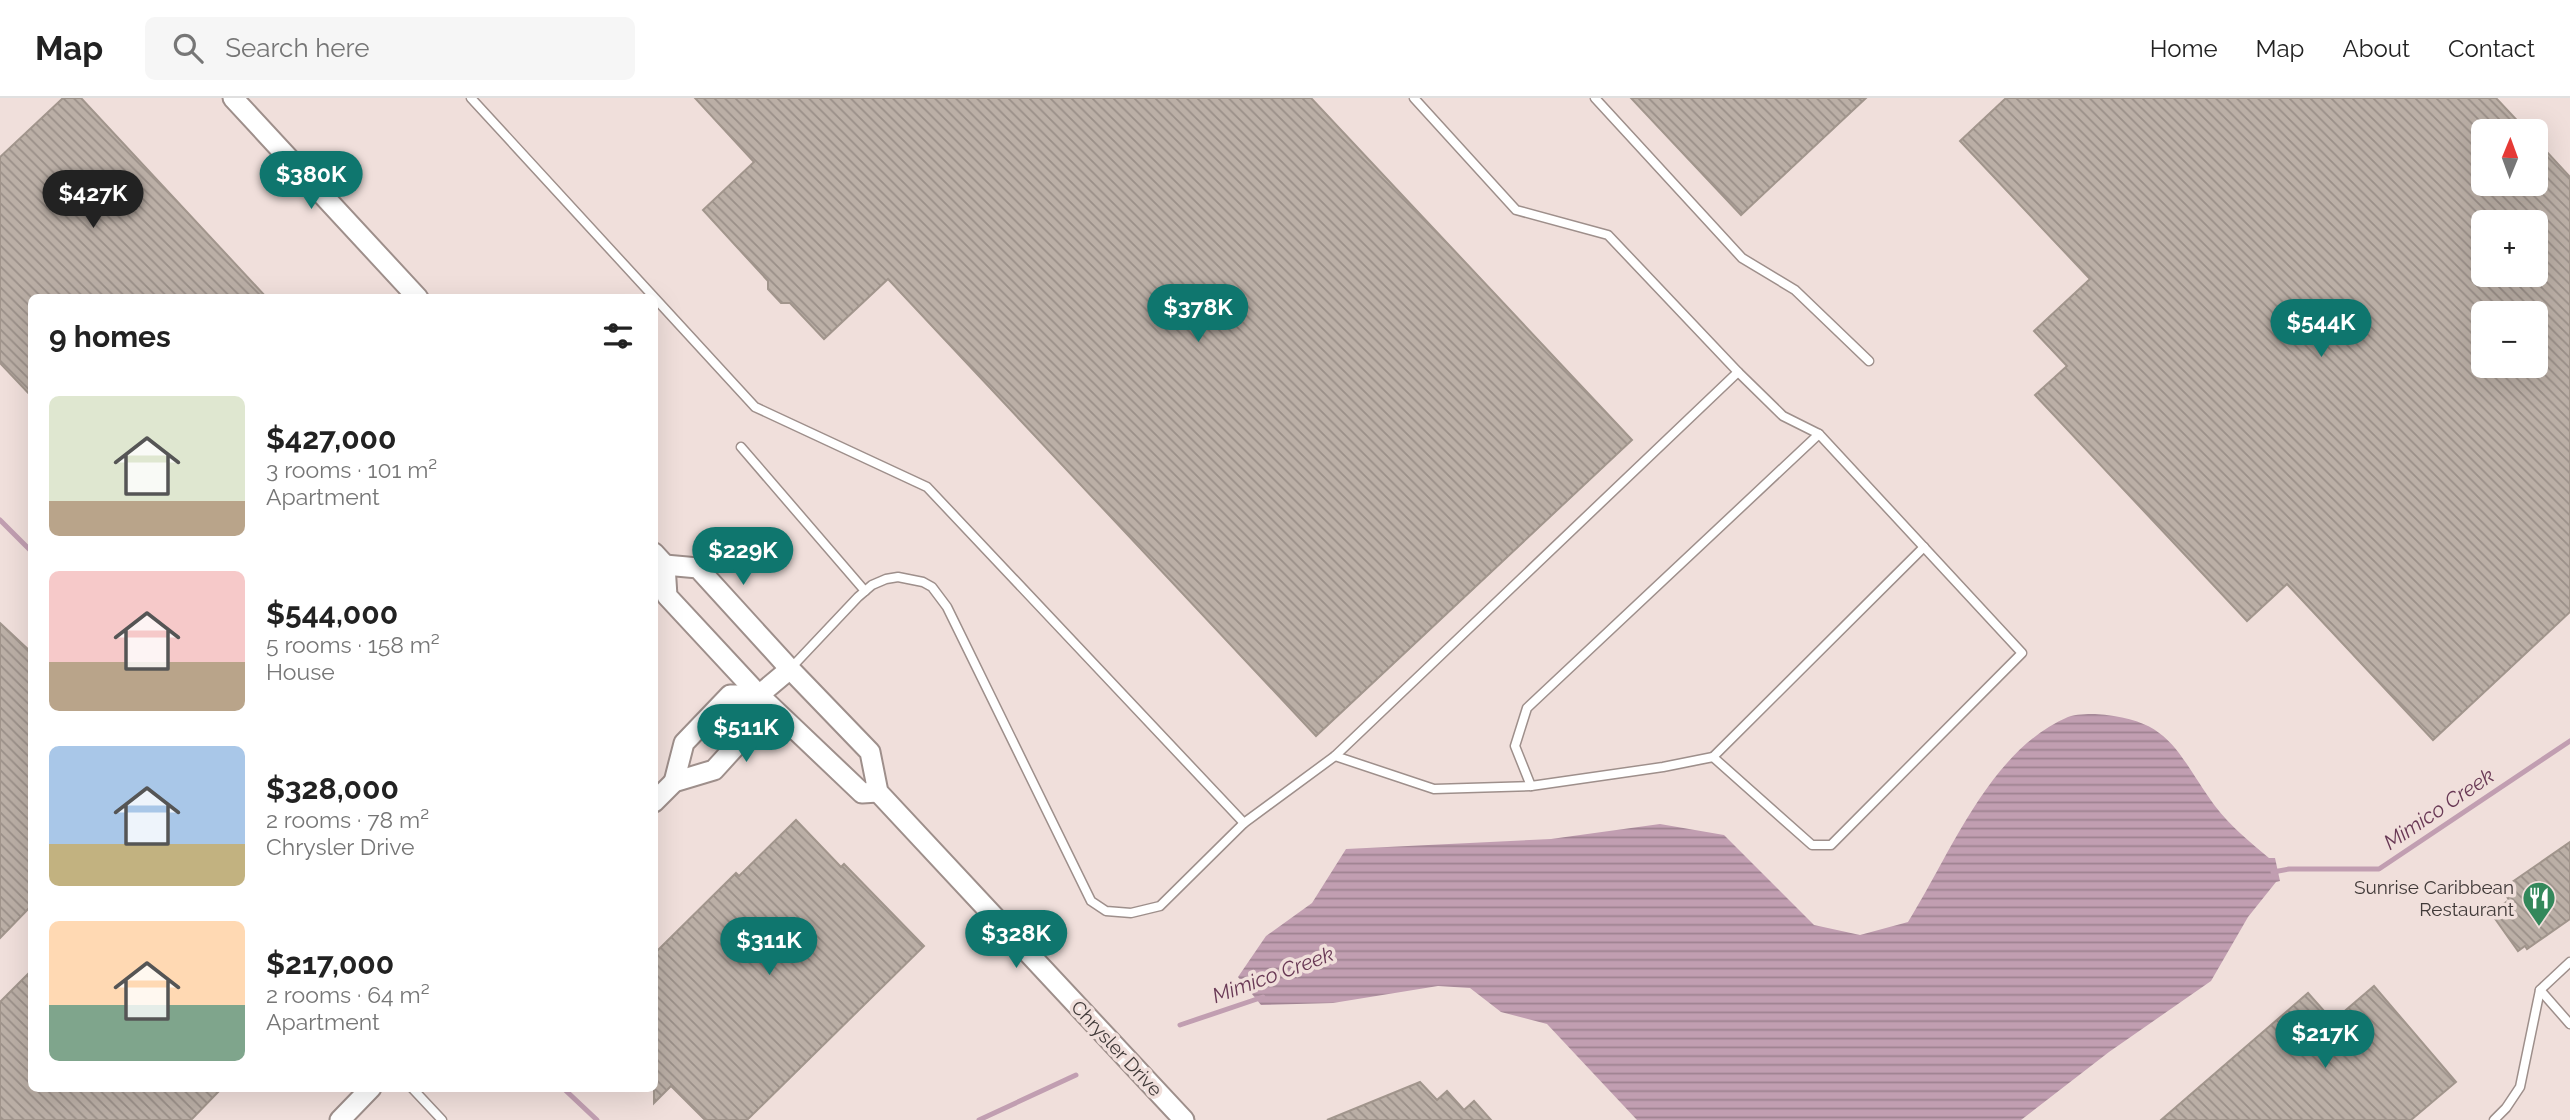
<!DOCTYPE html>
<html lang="en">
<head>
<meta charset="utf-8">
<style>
  body { margin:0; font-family:Raleway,sans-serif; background:#f6f6f6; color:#222; height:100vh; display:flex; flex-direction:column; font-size:26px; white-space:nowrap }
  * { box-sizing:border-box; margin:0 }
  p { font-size:23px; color:#767676 }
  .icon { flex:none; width:38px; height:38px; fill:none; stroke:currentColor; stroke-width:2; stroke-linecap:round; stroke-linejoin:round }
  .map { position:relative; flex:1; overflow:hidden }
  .details { position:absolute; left:28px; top:196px; width:630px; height:798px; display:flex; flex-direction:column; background:#fff; border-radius:10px; box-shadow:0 7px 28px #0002 }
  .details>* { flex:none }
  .needle { width:46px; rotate:1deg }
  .controls { position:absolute; left:2471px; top:21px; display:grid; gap:14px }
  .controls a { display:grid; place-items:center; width:77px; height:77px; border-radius:10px; background:#fff; box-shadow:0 7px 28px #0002; font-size:35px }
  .price { position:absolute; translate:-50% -60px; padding:0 16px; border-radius:24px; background:#0f766e; color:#fff; font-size:23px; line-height:46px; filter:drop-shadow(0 2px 4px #0008) }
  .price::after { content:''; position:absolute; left:50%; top:42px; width:21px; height:16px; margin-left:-10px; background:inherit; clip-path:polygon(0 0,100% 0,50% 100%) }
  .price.current { background:#222; color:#fff }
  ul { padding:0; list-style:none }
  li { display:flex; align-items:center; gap:21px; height:175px; padding:0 21px }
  li span { display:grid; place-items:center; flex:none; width:196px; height:140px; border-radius:10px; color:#555 }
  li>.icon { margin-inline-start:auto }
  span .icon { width:84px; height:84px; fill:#fffc; stroke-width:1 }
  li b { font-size:30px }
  h2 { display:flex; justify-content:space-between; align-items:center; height:84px; padding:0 21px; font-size:30px }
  header { display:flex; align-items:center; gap:42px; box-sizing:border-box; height:98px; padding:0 35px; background:#fff; border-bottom:2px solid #e0e0e0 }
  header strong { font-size:33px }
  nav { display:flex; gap:38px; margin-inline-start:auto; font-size:24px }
  .search { width:490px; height:63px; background:#f6f6f6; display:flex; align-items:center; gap:18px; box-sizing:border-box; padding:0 24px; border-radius:10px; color:#767676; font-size:26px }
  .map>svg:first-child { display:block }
  .water { fill:url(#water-rules) }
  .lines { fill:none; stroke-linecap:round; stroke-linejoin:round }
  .stream { stroke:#c19eb1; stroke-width:5 }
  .building { fill:url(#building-back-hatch); stroke:#a1958c; stroke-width:2; fill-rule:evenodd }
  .service-casing { stroke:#9e8f8b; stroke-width:11 }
  .tertiary-casing { stroke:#9e8f8b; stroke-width:23 }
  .service { stroke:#fff; stroke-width:8 }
  .tertiary { stroke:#fff; stroke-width:19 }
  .labels { text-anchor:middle; stroke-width:7; stroke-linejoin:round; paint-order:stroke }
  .poi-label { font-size:19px; fill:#413a39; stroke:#f0dfdb; text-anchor:end }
  .street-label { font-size:19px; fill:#413a39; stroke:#f0dfdb }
  .water-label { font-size:21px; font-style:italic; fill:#693955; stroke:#f0dfdb }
</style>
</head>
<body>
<header>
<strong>Map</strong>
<div class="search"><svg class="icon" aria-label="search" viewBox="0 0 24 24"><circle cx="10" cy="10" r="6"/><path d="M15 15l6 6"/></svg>Search here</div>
<nav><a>Home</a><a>Map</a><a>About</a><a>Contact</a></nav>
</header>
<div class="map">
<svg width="2570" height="1022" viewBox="0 0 2570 1022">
  <defs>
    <pattern id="water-rules" width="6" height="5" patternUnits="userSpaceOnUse" patternTransform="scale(1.75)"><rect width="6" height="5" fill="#c19eb1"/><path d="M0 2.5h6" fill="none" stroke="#9e8291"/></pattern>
    <pattern id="building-back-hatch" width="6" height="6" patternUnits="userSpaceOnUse" patternTransform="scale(1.75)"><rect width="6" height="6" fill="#bbafa6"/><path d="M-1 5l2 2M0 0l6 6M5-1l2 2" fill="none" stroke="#9a8f88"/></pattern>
  </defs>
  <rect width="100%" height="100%" fill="#f0dfdb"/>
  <!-- water -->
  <path class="water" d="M 2095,616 C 2172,621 2175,653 2215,708 C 2230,728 2250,744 2269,760 L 2275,760 L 2280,783 L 2276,784 L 2248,819 L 2211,883 L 2109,954 L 2021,1022 L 1637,1022 L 1547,926 L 1501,914 L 1470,890 L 1438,888 L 1333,905 L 1261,907 L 1238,879 L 1266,838 L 1312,805 L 1346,751 L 1551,741 L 1660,726 L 1724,737 L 1814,827 L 1860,837 L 1908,824 C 1951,755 1990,652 2068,619 C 2076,616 2086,616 2095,616 Z"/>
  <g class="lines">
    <!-- stream -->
    <g class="stream">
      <polyline points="0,422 32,454"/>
      <polyline points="2273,774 2289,771 2379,771 2570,643"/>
      <polyline points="1180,927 1263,899"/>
      <polyline points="563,990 597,1022"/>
      <polyline points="979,1022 1076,977"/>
    </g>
  </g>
  <!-- building -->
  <g class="building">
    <polygon points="63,0 81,0 267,200 32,200 32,299 0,265 0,59"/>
    <polygon points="695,0 1311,0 1632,342 1316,638 888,181 824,241 790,205 781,205 768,191 768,183 703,112 754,64"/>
    <polygon points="1631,0 1866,0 1741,117"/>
    <path d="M 2006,0 L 2496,0 L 2527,33 L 2483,33 L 2483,86 L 2536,86 L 2536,42 L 2570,79 L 2570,514 L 2433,642 L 2287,486 L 2247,523 L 2035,297 L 2067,268 L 2034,233 L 2090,181 L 1960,43 ZM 2483,124 L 2536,124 L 2536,177 L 2483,177 ZM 2483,215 L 2536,215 L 2536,268 L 2483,268 Z"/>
    <polygon points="0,525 32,555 32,807 0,840"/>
    <polygon points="796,722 841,769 844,766 924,848 747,1022 705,1022 671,988 654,1005 654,856 736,775 739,778"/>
    <polygon points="2570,744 2570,821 2527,851 2525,848 2518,853 2491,815 2509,802 2502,791"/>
    <polygon points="32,872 32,990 222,990 191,1022 0,1022 0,904"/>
    <polygon points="2374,888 2456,984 2411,1022 2161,1022 2308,895 2333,923"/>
    <polygon points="1420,984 1437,1002 1447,993 1464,1012 1474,1003 1491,1022 1327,1022"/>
  </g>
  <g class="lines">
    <defs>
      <g id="service">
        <polyline points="471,0 755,309 927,389 1244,725"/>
        <polyline points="1595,0 1742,160 1795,192 1869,263"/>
        <polyline points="741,349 865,493"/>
        <polyline points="790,571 858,499 872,487 886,481 898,479 923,484 932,489 947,509 1091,803 1106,813 1131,815 1160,808 1244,725 1335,658 1738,274"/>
        <polyline points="1335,658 1434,691 1531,688 1663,669 1713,659 1812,747 1831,747 2022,555 1819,336 1783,318 1738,274 1608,137 1516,112 1414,0"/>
        <polyline points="1713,659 1924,449"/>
        <polyline points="1531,688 1515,648 1527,610 1819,336"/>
        <polyline points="2540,892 2570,926"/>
        <polyline points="412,990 442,1022"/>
        <polyline points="2494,1022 2506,1010 2520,989 2540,892 2570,864"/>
      </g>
      <g id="tertiary">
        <polyline points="233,0 418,200"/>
        <polyline points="654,455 665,467 667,498 759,597 862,695 878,694"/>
        <polyline points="665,467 698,470 790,571 870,654 878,694 1184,1022"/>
        <polyline points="674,684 684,645 730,597 759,597 790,571"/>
        <polyline points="654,704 674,684 714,672 756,626 759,597"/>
        <polyline points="340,1022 371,990"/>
      </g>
    </defs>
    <!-- service casing -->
    <use href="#service" class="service-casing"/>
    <!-- tertiary casing -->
    <use href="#tertiary" class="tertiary-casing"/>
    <!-- service -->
    <use href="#service" class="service"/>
    <!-- tertiary -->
    <use href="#tertiary" class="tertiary"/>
  </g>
  <!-- icons -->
  <defs>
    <symbol id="restaurant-pin" viewBox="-11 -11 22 30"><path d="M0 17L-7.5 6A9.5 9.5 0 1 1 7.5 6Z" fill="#33885b" stroke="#f0dfdb"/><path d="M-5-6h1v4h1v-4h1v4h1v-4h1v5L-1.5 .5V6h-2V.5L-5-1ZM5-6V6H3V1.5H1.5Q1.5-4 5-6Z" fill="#fff"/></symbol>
  </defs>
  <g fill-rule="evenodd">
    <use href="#restaurant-pin" x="2520" y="781" width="38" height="52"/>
  </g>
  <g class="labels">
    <!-- poi labels -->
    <g class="poi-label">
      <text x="2514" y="796">Sunrise Caribbean<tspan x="2514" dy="22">Restaurant</tspan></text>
    </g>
    <!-- street labels -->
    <g class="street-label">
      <text transform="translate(1117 950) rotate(47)" y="7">Chrysler Drive</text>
    </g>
    <!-- water labels -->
    <g class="water-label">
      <text transform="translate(2439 711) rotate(-34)" y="7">Mimico Creek</text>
      <text transform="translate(1273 877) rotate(-20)" y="7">Mimico Creek</text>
    </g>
  </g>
</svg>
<div class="controls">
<a><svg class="needle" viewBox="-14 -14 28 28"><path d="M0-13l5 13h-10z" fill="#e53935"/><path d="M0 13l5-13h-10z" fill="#767676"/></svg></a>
<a>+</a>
<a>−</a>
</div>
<b class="price" style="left:311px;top:113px">$380K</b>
<b class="price current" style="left:93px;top:132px">$427K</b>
<b class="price" style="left:1198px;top:246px">$378K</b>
<b class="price" style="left:2321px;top:261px">$544K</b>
<b class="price" style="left:743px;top:489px">$229K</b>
<b class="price" style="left:746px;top:666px">$511K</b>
<b class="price" style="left:1016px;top:872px">$328K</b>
<b class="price" style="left:769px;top:879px">$311K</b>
<b class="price" style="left:2325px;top:972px">$217K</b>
<section class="details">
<h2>9 homes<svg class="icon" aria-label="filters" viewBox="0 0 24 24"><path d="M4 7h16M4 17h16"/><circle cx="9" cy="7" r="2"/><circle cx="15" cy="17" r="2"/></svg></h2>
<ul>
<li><span style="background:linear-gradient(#dfe7d0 75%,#b9a48a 0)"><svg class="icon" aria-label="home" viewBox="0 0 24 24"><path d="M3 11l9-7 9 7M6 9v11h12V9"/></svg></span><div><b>$427,000</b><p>3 rooms · 101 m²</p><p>Apartment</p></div></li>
<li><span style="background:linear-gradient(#f6c9c9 65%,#b9a48a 0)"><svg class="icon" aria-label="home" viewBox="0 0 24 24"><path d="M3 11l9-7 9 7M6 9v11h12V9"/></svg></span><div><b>$544,000</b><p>5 rooms · 158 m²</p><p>House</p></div></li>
<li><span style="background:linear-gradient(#a9c7e8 70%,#c2b280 0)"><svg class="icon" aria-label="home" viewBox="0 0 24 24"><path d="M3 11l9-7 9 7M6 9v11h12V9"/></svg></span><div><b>$328,000</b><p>2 rooms · 78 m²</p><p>Chrysler Drive</p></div></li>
<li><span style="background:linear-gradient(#ffd9b3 60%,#7fa58c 0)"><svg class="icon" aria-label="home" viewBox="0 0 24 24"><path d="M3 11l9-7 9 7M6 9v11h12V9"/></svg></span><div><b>$217,000</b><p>2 rooms · 64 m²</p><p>Apartment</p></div></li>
</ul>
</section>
</div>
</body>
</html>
